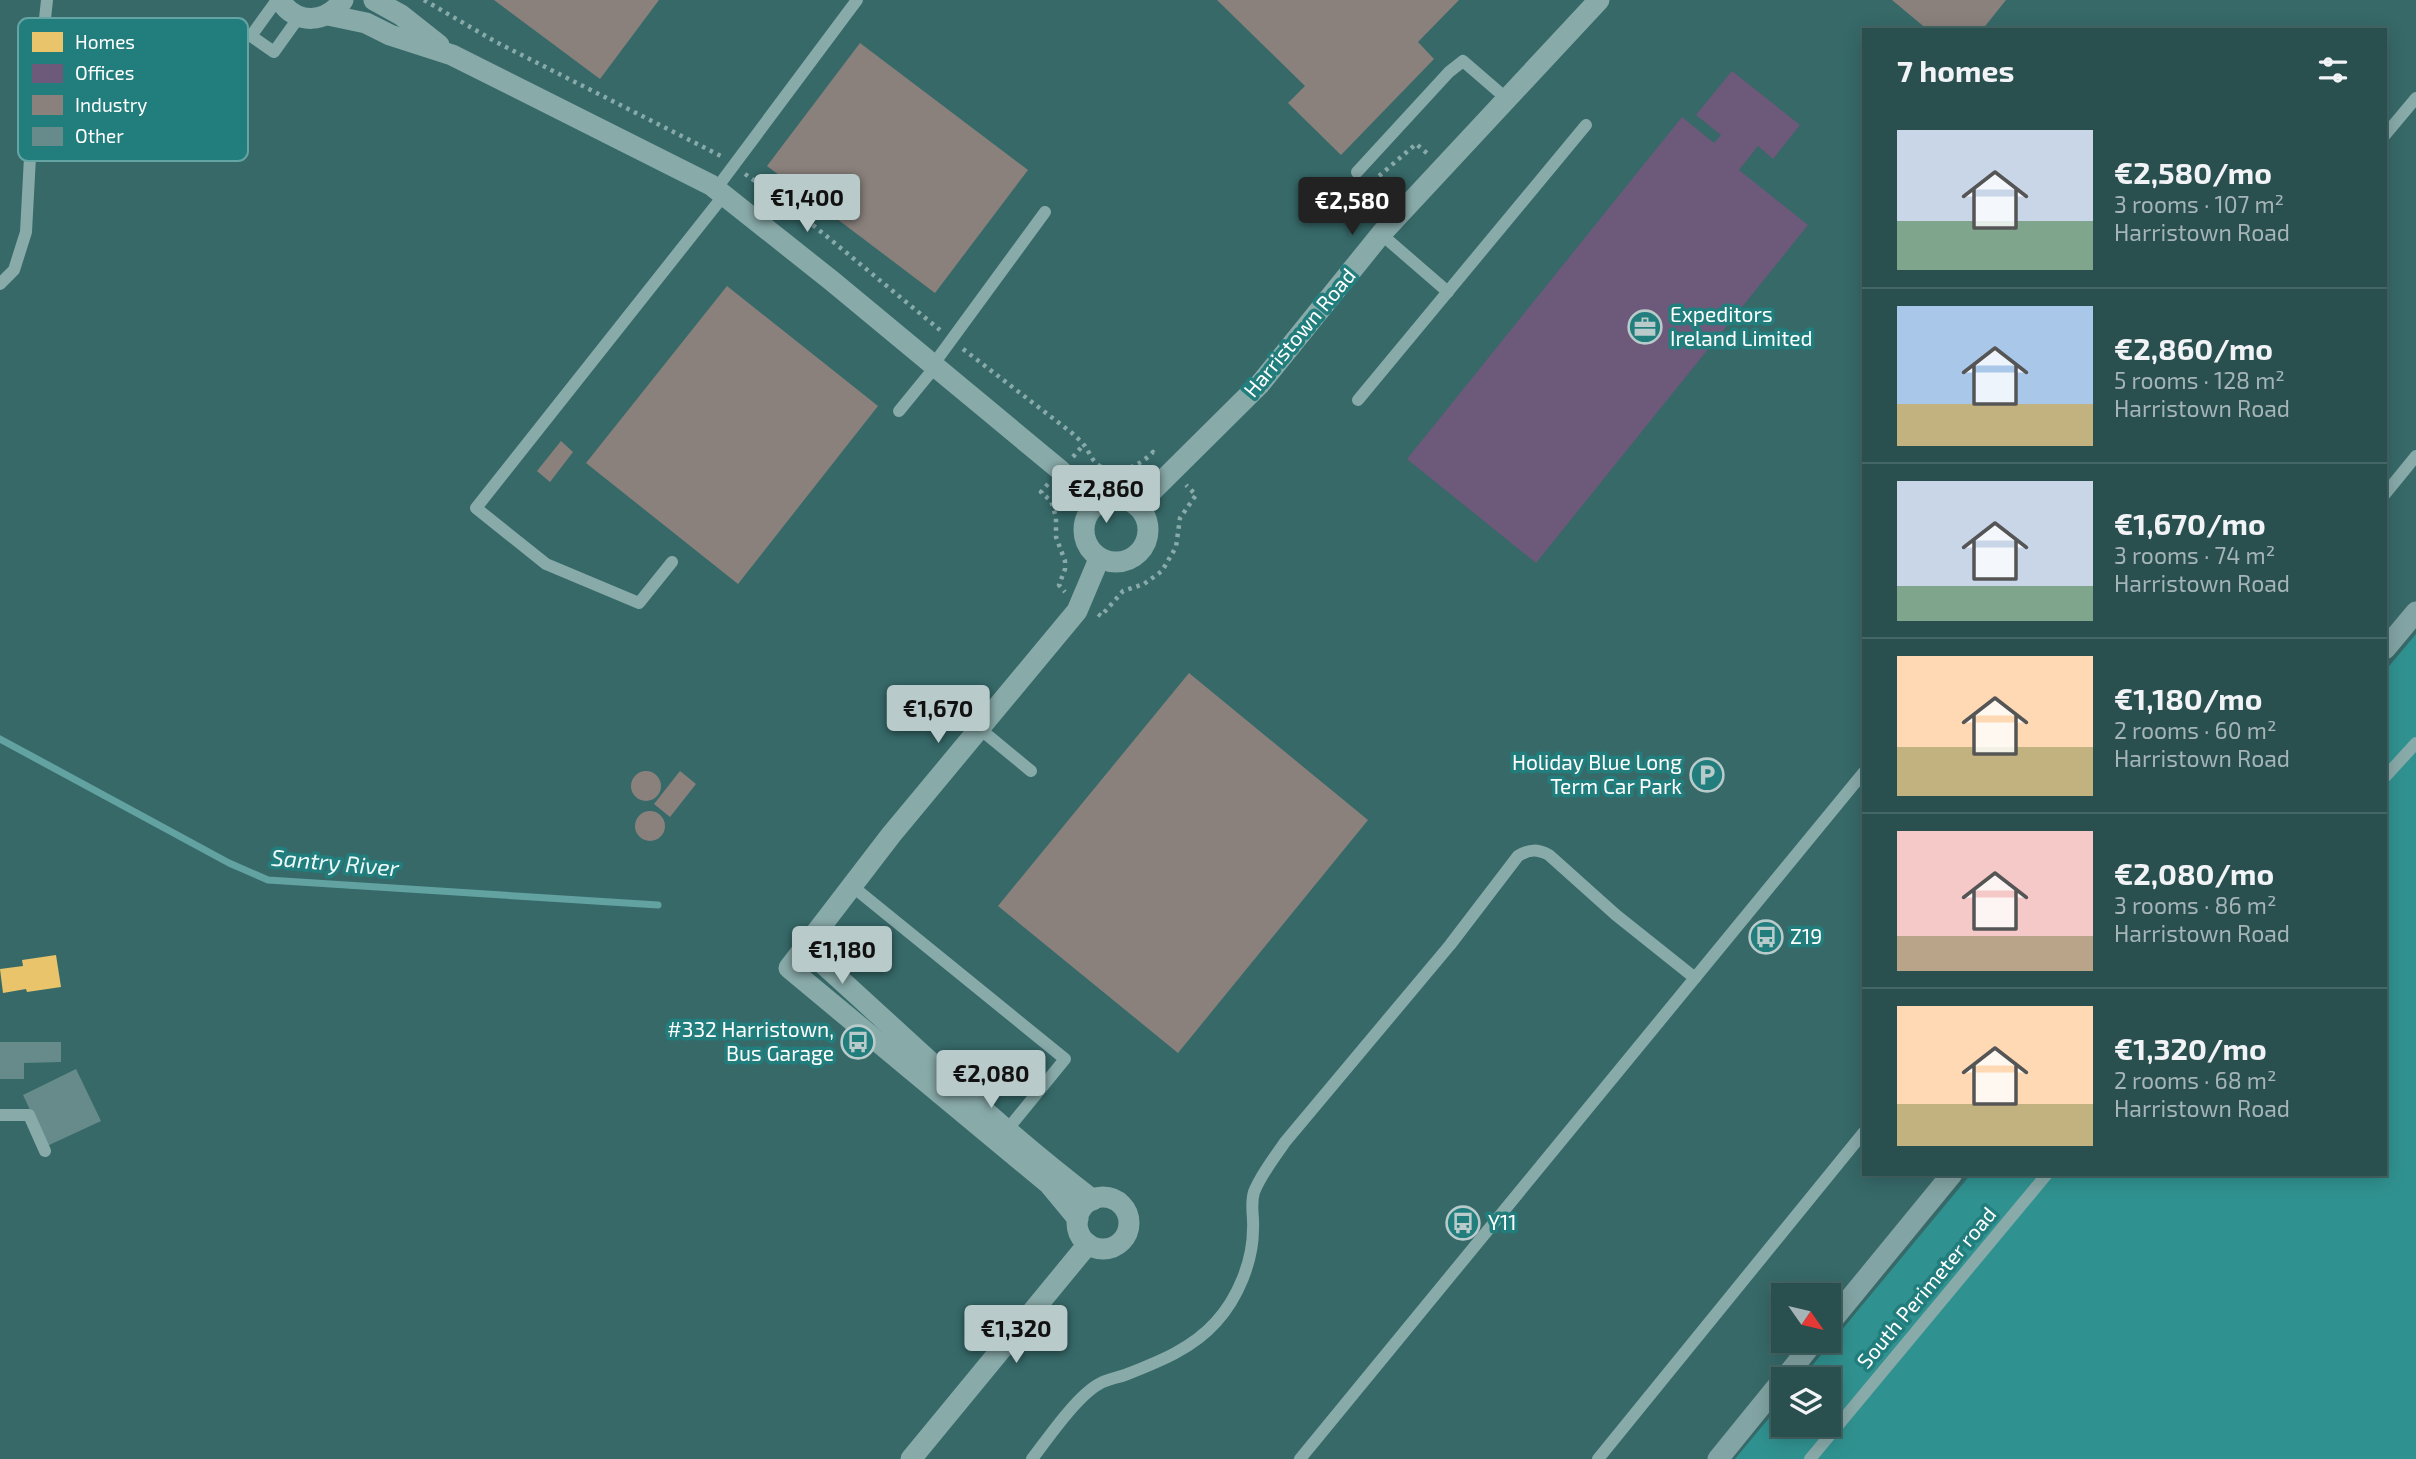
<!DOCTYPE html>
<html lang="en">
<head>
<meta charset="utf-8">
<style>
  body { margin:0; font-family:"Exo 2",sans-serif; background:#355959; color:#f1f3f6; height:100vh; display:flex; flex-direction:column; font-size:26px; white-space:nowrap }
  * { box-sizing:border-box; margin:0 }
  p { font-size:23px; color:#a5b5b7 }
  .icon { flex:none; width:38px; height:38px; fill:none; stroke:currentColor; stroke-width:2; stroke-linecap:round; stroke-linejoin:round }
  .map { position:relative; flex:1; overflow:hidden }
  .sheet { position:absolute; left:1862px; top:28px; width:525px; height:1148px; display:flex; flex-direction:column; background:#294f4f; border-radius:0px; box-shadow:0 4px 18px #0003,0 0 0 2px #456666 }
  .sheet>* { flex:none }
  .needle { width:46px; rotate:124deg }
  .fabs { position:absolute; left:1771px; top:1283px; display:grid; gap:14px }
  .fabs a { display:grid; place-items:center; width:70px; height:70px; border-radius:0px; background:#294f4f; box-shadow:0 4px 18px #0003,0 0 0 2px #456666; font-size:35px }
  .price { position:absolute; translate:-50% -60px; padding:0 16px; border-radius:7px; background:#b9caca; color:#111; font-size:23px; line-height:46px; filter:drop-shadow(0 2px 4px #0008) }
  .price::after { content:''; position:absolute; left:50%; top:42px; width:21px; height:16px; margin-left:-10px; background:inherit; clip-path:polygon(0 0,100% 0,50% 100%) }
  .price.on { background:#222; color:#fff }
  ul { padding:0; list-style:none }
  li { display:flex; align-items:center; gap:21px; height:175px; padding:0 35px }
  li+li { border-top:2px solid #456666 }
  li span { display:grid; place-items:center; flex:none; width:196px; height:140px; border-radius:0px; color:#555 }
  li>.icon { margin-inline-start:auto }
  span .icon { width:84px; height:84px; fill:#fffc; stroke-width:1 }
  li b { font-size:30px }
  h2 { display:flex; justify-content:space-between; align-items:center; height:84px; padding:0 35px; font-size:30px }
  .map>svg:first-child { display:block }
  .green { fill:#309290 }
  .homes { fill:#e9c46a }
  .offices { fill:#6d597a }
  .industry { fill:#8a817c }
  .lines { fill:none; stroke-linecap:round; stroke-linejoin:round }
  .stream { stroke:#62a2a1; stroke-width:7 }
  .building { fill:#678b8b }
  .path { stroke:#88aaa9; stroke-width:4.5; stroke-dasharray:3.5 5; stroke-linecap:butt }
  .lane { stroke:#88aaa9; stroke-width:12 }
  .street { stroke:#88aaa9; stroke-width:21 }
  .secondary { stroke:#83a4a4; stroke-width:21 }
  .labels { text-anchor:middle; stroke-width:7; stroke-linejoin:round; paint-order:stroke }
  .poi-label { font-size:21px; fill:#fff; stroke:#227e7d; text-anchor:start }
  .street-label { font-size:21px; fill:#fff; stroke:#227e7d }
  .water-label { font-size:23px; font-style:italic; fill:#ecfbfa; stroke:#227e7d }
  .key { fill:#227e7d; stroke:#64a5a4; stroke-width:2 }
  .key-label { font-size:19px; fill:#fff }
</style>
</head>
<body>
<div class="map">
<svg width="2416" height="1459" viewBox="0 0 2416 1459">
  <rect width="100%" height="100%" fill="#376969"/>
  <!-- green -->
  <polygon class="green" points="2416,634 2416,1459 1735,1459 1783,1401 1783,1424 1829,1424 1829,1379 1801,1379 1971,1174 2385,1174 2385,671"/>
  <!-- homes -->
  <polygon class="homes" points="56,955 61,987 27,992 26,989 3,993 0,969 23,966 22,960"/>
  <!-- offices -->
  <polygon class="offices" points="1732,71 1800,125 1773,159 1758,146 1739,170 1808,225 1536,563 1407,459 1682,117 1714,143 1721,135 1696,115"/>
  <!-- industry -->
  <g class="industry">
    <polygon points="494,0 659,0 600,79"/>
    <polygon points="1217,0 1459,0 1418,42 1434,59 1341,155 1288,103 1305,86"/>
    <polygon points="1892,0 2006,0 1982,30 1928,30"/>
    <polygon points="860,43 1028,170 935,293 767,166"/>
    <polygon points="727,286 878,406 738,584 586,463"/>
    <polygon points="561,441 573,452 550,482 537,471"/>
    <polygon points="1189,673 1368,820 1178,1053 998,906"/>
    <polygon points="680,771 696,784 670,817 654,804"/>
    <circle cx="646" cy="786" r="15"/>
    <circle cx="650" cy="826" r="15"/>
  </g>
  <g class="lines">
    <!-- stream -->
    <polyline class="stream" points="0,739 229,863 268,880 658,905"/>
  </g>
  <!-- building -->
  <g class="building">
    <polygon points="0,1042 61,1042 61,1062 24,1063 24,1079 0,1079"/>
    <polygon points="76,1069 101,1121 47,1146 23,1095"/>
  </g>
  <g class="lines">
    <!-- path -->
    <g class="path">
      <polyline points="424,0 496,42 721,156"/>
      <polyline points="745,174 785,202 940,330"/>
      <polyline points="1379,176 1416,144 1428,154"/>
      <polyline points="1367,184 1387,201"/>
      <path d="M 963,349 L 1072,433 C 1076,437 1081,441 1084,445 C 1089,451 1091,459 1097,464 C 1115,478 1140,466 1153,452 L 1157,456"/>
      <polyline points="1073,457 1084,444"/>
      <polyline points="1048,484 1041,492 1051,501 1056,517 1056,537 1065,561 1065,569 1059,585 1065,592"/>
      <polyline points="1098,614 1101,616 1123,591 1144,584 1162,571 1176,547 1180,518 1196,495 1186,485"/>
    </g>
    <!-- lane -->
    <g class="lane">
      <polyline points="277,0 251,36 274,52 299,17"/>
      <polyline points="2385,135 2416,98"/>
      <polyline points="1357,172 1449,72 1463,61 1507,99"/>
      <polyline points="716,189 857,0"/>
      <polyline points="1381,234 1448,292"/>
      <polyline points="0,284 14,270 26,232 30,157 47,0"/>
      <polyline points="933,365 1045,212"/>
      <polyline points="1358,400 1586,125"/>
      <polyline points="899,411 935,367"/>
      <polyline points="2385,494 2416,456"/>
      <polyline points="672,562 639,603 546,564 476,508 724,195"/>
      <polyline points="980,729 1031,771"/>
      <polyline points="2385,777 2416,743"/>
      <polyline points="852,886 1065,1059 1007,1130"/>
      <polyline points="0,1115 29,1115 45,1151"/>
      <path d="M 1032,1459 C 1048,1438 1077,1396 1099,1384 C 1107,1379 1116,1378 1125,1375 C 1158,1362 1192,1349 1216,1322 C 1238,1298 1253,1261 1253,1229 C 1254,1216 1250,1205 1254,1192 C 1261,1174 1275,1157 1285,1142 L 1450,945 L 1518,856 C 1530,849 1537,849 1549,855 L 1616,915 L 1695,978"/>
      <polyline points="1300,1459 1864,772"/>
      <polyline points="1598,1459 1864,1132"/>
      <polyline points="1810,1459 2047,1174"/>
    </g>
    <!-- street -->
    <g class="street">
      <path d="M 280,0 C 296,26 327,23 343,0"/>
      <polyline points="374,0 401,15 439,45"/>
      <polyline points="328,15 366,23 390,35 452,55 711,185 832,281 1060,470 1083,492 1093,506"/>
      <circle cx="1116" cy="530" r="32"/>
      <polyline points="1137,506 1260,384 1381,234 1599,0"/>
      <path d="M 804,947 C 900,1032 990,1122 1093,1200"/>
      <circle cx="1103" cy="1223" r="26"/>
      <polyline points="1078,1219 1049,1184 789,968 891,835 1077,611 1099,559"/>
      <polyline points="911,1459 1088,1244"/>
    </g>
    <!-- secondary -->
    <g class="secondary">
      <polyline points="2385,649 2416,612"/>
      <polyline points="1829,1324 1952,1174"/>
      <polyline points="1784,1379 1815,1340"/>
      <polyline points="1718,1459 1783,1379"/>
    </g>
  </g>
  <!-- icons -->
  <defs>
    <symbol id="office-ring" viewBox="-11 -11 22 22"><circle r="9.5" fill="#227e7d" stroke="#b9caca" stroke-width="1.5"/><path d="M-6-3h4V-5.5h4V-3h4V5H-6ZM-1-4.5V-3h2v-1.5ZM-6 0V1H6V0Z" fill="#b9caca"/></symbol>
    <symbol id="parking-ring" viewBox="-11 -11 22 22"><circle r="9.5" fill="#227e7d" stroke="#b9caca" stroke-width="1.5"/><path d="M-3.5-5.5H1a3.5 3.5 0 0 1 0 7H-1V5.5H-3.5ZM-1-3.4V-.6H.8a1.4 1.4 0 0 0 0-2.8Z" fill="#b9caca"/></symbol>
    <symbol id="bus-ring" viewBox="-11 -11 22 22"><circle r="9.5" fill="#227e7d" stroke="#b9caca" stroke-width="1.5"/><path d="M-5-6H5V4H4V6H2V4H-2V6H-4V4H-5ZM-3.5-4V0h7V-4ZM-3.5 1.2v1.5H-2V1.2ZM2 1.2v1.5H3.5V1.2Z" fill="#b9caca"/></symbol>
  </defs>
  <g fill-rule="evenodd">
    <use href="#office-ring" x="1626" y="308" width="38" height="38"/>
    <use href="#parking-ring" x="1688" y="756" width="38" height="38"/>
    <use href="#bus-ring" x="1747" y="918" width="38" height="38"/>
    <use href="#bus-ring" x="839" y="1023" width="38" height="38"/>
    <use href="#bus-ring" x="1444" y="1204" width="38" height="38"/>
  </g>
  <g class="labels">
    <!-- poi labels -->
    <g class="poi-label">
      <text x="1670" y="322">Expeditors<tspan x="1670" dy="24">Ireland Limited</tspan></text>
      <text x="1682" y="770" text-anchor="end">Holiday Blue Long<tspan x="1682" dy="24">Term Car Park</tspan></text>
      <text x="1790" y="944">Z19</text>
      <text x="834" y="1037" text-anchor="end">#332 Harristown,<tspan x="834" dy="24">Bus Garage</tspan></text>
      <text x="1488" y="1230">Y11</text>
    </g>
    <!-- street labels -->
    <g class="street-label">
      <text transform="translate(1300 333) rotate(-50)" y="7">Harristown Road</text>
      <text transform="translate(1927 1288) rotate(-50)" y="7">South Perimeter road</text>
    </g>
    <!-- water labels -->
    <g class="water-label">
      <text transform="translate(335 863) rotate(5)" y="8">Santry River</text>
    </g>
  </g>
  <!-- legend -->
  <rect x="18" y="18" width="230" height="143" rx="10" class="key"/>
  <rect x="32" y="32" width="31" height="20" fill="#e9c46a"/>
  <rect x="32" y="64" width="31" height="19" fill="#6d597a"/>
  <rect x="32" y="95" width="31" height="20" fill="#8a817c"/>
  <rect x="32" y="127" width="31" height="19" fill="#678b8b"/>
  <g class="key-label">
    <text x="75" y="49">Homes</text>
    <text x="75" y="80">Offices</text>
    <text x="75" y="112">Industry</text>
    <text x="75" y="143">Other</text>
  </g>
</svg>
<div class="fabs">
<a><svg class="needle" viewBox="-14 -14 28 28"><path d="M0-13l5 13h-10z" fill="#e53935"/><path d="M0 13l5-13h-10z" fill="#a5b5b7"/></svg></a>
<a><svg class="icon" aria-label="layers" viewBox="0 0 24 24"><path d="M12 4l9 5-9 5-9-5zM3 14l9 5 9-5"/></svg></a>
</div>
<b class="price" style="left:807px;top:234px">€1,400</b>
<b class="price on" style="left:1352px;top:237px">€2,580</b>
<b class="price" style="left:1106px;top:525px">€2,860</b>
<b class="price" style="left:938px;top:745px">€1,670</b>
<b class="price" style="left:842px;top:986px">€1,180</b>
<b class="price" style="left:991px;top:1110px">€2,080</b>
<b class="price" style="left:1016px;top:1365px">€1,320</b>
<section class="sheet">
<h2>7 homes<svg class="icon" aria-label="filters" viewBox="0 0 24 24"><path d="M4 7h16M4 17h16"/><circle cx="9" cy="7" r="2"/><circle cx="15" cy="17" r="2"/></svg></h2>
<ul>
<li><span style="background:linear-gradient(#c9d6e8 65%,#7fa58c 0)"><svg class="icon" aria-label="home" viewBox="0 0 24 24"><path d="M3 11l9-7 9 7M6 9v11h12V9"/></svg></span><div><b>€2,580/mo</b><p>3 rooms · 107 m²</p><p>Harristown Road</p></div></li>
<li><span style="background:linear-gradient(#a9c7e8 70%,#c2b280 0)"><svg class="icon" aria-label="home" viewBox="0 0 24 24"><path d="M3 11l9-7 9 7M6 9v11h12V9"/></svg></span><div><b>€2,860/mo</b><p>5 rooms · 128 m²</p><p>Harristown Road</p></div></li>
<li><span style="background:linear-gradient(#c9d6e8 75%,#7fa58c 0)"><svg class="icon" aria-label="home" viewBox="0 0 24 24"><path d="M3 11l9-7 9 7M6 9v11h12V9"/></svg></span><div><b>€1,670/mo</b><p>3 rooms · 74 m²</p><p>Harristown Road</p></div></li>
<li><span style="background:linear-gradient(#ffd9b3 65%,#c2b280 0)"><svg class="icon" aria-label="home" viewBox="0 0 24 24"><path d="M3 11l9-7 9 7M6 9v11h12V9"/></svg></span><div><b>€1,180/mo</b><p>2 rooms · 60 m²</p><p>Harristown Road</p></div></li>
<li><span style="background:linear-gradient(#f6c9c9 75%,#b9a48a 0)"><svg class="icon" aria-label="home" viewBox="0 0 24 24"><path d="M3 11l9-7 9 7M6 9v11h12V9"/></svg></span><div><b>€2,080/mo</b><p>3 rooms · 86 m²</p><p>Harristown Road</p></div></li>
<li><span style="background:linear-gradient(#ffd9b3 70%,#c2b280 0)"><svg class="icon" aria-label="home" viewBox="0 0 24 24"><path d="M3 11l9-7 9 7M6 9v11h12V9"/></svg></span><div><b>€1,320/mo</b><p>2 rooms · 68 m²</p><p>Harristown Road</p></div></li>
</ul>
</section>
</div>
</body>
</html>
